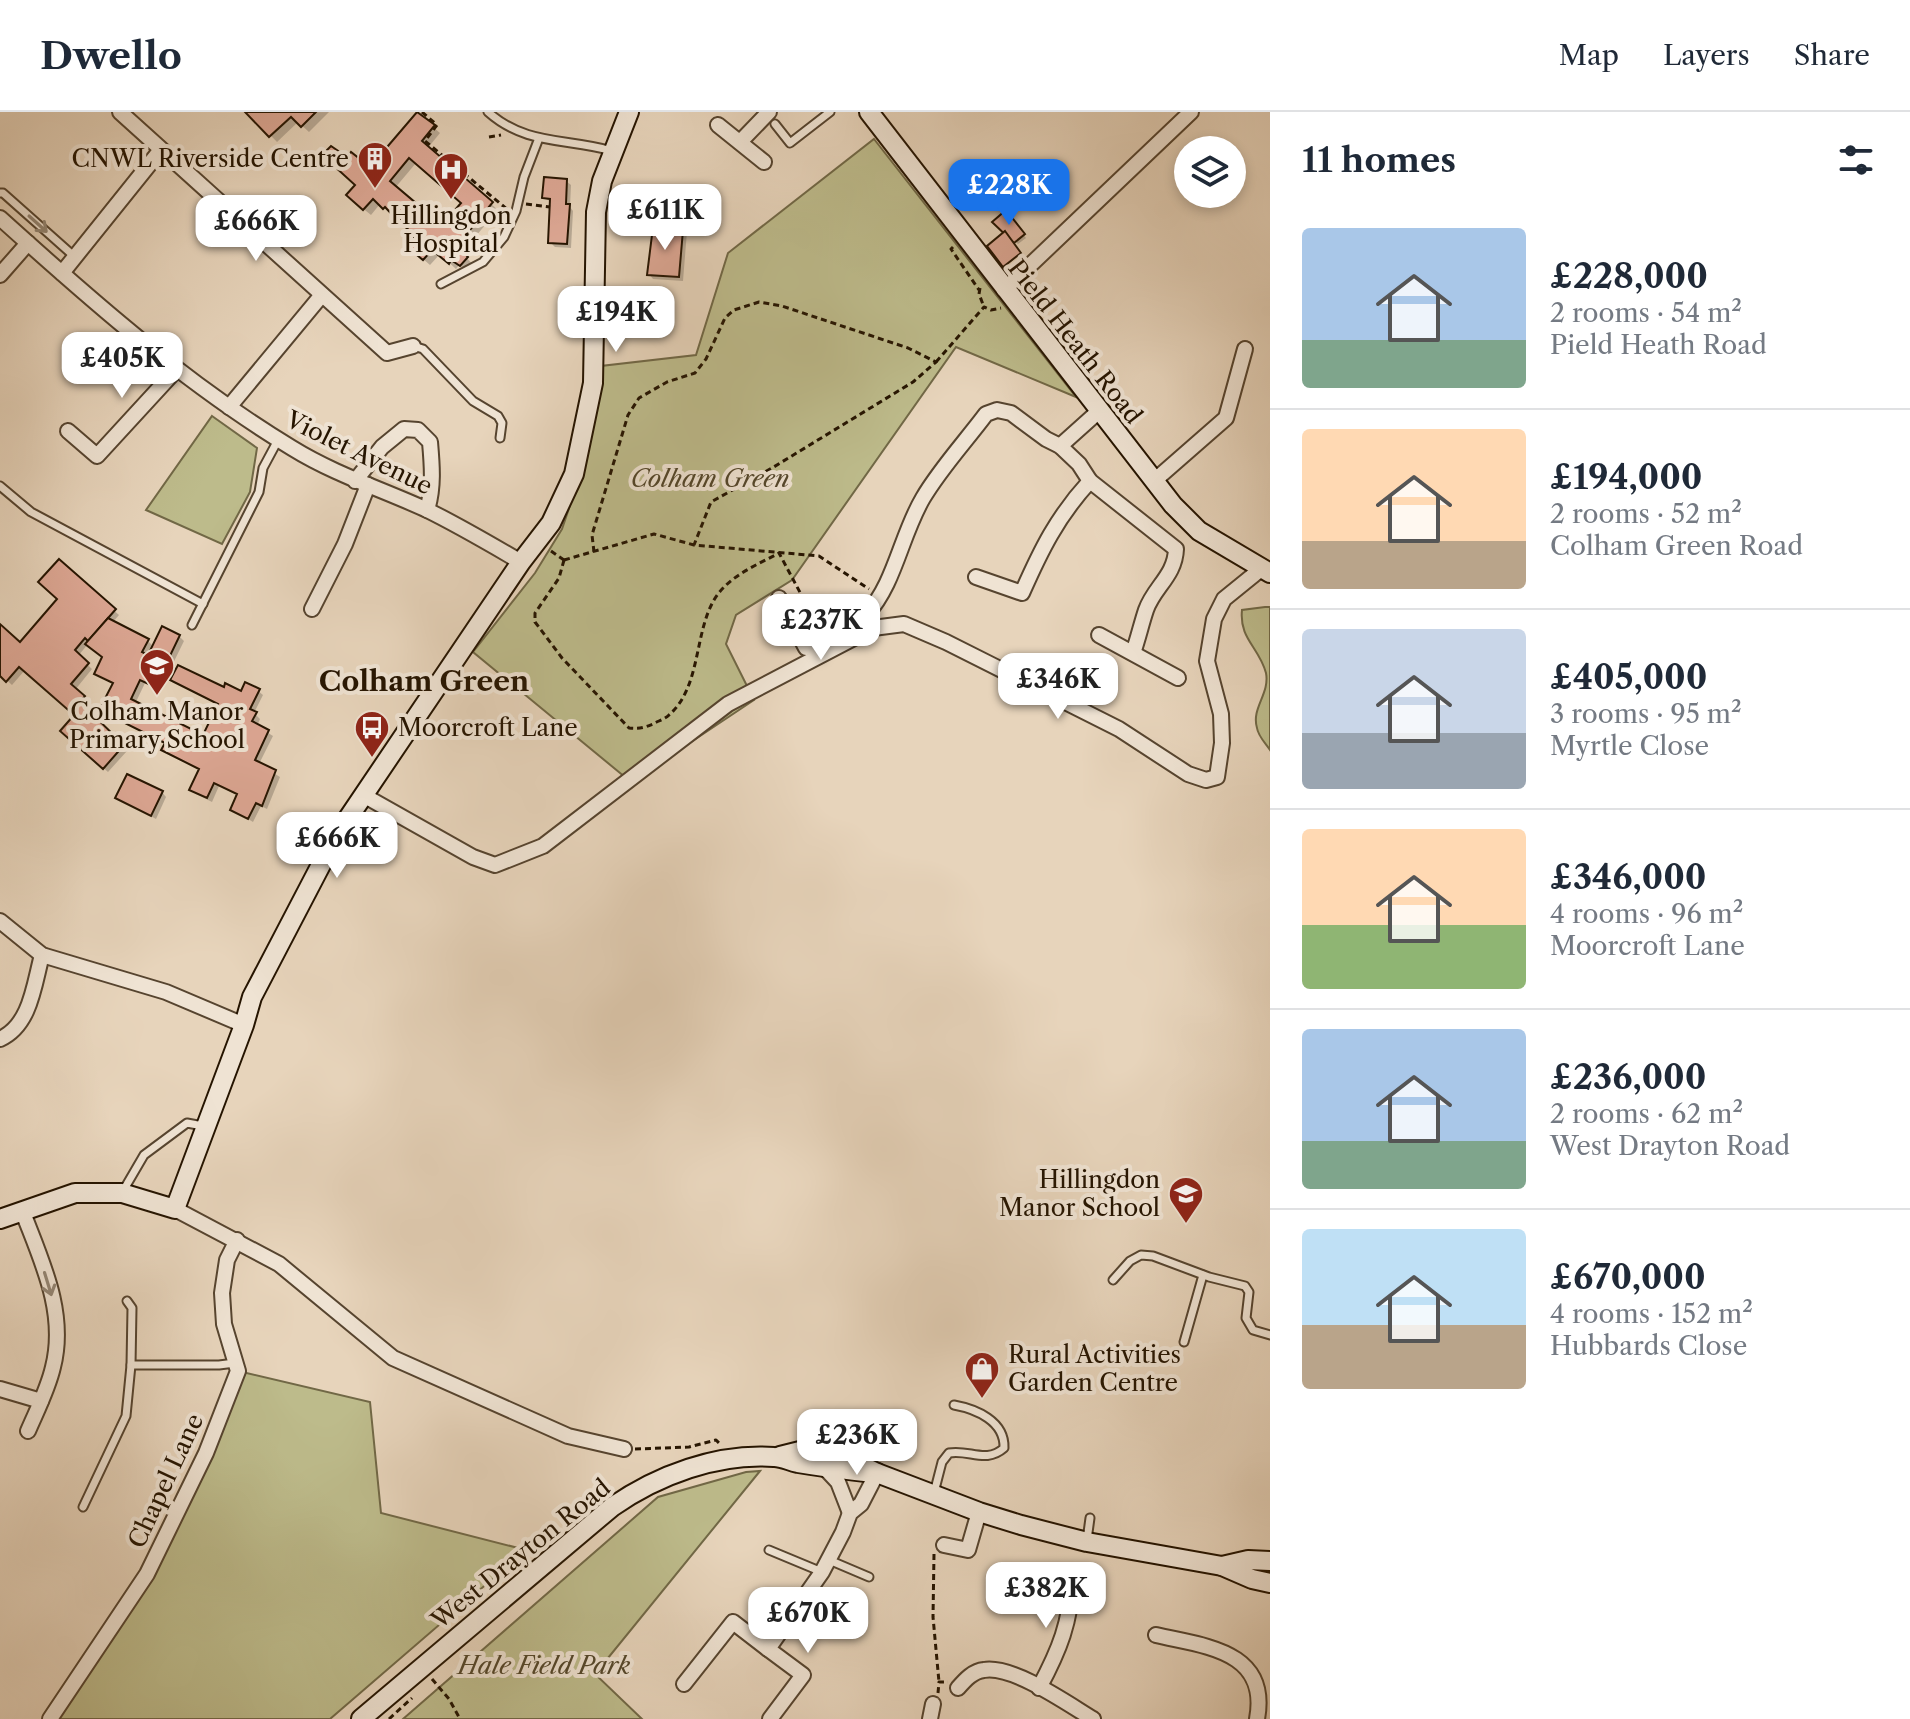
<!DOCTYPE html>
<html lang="en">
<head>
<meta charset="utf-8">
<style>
  body { margin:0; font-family:"Libre Caslon Text",serif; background:#f2f2f3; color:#1f2937; height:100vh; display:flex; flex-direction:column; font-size:30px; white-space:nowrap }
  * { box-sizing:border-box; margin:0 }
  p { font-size:26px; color:#747a83 }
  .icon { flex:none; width:44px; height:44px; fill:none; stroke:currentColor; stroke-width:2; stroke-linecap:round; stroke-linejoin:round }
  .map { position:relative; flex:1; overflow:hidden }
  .sheet { display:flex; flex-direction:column; background:#fff; width:640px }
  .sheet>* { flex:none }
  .fabs { position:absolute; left:1174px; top:24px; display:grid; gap:16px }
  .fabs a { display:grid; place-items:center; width:72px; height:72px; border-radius:50%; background:#fff; box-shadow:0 4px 12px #0003; font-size:40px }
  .price { position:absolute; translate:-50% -68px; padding:0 18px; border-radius:16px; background:#fff; color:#222; font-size:26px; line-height:52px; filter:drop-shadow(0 2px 4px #0008) }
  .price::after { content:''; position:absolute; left:50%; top:48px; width:24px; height:18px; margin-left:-12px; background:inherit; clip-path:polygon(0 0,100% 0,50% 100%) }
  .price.current { background:#1a73e8; color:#fff }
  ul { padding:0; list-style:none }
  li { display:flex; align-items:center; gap:24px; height:200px; padding:0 32px }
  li+li { border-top:2px solid #e0e1e3 }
  li span { display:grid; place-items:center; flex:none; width:224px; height:160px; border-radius:8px; color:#555 }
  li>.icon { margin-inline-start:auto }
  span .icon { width:96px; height:96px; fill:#fffc; stroke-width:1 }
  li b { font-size:34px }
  h2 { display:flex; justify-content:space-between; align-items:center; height:96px; padding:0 32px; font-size:34px }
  header { display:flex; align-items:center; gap:48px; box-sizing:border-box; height:112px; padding:0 40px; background:#fff; border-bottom:2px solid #e0e1e3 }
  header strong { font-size:38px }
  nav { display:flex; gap:44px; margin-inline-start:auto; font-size:28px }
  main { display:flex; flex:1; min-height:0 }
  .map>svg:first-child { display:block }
  .green { fill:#bdbb8b; stroke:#716846; stroke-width:2 }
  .shadow { fill:#0003; fill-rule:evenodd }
  .building { fill:#dda794; stroke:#251400; stroke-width:2; fill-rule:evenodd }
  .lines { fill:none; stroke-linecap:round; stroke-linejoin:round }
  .lane-casing { stroke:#56442f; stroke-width:11 }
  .street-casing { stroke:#56442f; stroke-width:18 }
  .secondary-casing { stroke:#251400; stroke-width:22 }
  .path { stroke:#251400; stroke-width:3; stroke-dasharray:6 4; stroke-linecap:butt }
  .lane { stroke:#efe3d3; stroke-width:7 }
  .street { stroke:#efe3d3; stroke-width:14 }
  .secondary { stroke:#efe3d3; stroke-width:18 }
  .oneway { stroke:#948674 }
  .labels { text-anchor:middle; stroke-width:8; stroke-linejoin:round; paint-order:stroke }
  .poi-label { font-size:24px; fill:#251400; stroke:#efe3d3; text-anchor:end }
  .street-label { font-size:24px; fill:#251400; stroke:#efe3d3 }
  .park-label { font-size:24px; font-style:italic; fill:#53462a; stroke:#efe3d3 }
  .quarter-label { font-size:28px; font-weight:bold; fill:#251400; stroke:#efe3d3 }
</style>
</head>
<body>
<header>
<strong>Dwello</strong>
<nav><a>Map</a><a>Layers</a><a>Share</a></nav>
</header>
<main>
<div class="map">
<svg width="1270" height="1607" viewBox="0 0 1270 1607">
  <rect width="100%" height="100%" fill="#e7d4bb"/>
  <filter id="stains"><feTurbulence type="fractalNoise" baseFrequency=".0025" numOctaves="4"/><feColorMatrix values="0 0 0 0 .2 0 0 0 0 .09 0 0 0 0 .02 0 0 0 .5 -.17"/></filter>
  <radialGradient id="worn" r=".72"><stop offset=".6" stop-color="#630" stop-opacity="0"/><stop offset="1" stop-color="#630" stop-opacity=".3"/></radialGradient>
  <!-- green -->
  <g class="green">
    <polygon points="874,27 1076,285 956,235 792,468 736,503 726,532 754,588 631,670 473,540 535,461 562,417 587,343 601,254 696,243 728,141"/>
    <polygon points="212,304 257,336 250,380 222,432 146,398"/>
    <path d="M 1265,495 L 1270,495 L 1270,638 C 1266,632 1258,624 1257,616 C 1251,596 1270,582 1266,561 C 1259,535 1239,527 1242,498 Z"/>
    <polygon points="238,1259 370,1290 381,1401 526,1438 330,1607 53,1607 147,1462"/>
    <polygon points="760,1359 595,1562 642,1607 403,1607 658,1385 746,1360"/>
  </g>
  <!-- shadow -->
  <g class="shadow">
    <polygon points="248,0 329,0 309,20 298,10 277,30"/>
    <path d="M 418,2 L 440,21 L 427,37 L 498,98 L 464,138 L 468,142 L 466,145 L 473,153 L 467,159 L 459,153 L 456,157 L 440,142 L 430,153 L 415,140 L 417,123 L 391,101 L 380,92 L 371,103 L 355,90 L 370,58 ZM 416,51 L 463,91 L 442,116 L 395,76 Z"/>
    <polygon points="566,69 571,73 570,95 573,99 571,136 555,135 550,130 552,90 544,86"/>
    <polygon points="684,91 689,95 683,169 653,167 649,162 656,104 645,103 641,98"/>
    <polygon points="1006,101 1026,126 1018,132 1010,125 1008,127 1020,142 1006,154 989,134 1006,121"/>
    <path d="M 59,450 L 119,503 L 113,510 L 148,529 L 154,535 L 179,524 L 184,529 L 160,578 L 145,571 L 135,592 L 204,625 L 220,593 L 173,568 L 242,582 L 258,579 L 263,583 L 254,601 L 260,607 L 257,614 L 273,624 L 259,652 L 280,665 L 267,697 L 261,694 L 253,710 L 232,697 L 239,684 L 219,674 L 212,690 L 196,682 L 191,677 L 201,658 L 168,642 L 164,638 L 166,632 L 108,603 L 103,613 L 104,619 L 127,639 L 108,660 L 62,619 L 76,604 L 25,558 L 12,573 L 0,562 L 0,515 L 20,532 L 60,487 ZM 88,532 L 104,545 L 97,561 L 114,572 L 97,607 L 84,595 L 88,590 L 75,578 L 92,557 L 78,544 Z"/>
    <polygon points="162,680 166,685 156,707 118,686"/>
  </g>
  <!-- building -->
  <g class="building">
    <polygon points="245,0 316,0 301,15 291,5 269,25"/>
    <path d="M 417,0 L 435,13 L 422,29 L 493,90 L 459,131 L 463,134 L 461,137 L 468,145 L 460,154 L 451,148 L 449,152 L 432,138 L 423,148 L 406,134 L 415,123 L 404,114 L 405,112 L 401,108 L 399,110 L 385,95 L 383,97 L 373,87 L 363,98 L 346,83 L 355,73 L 322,43 L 331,34 L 347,45 L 351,40 L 370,55 ZM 409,46 L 461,91 L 442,113 L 390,69 Z"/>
    <polygon points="544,65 567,67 566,92 570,92 567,132 548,131 550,87 542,86"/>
    <polygon points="641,85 685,89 681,118 654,115 655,101 638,99"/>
    <polygon points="1006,98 1025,122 1014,131 992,110"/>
    <polygon points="653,115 683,118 679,165 647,163"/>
    <polygon points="1005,119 1021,141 1003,155 987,134"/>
    <polygon points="59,447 116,497 88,529 85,526 75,538 89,551 71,572 85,584 80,590 124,633 103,657 60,619 74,603 19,555 6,570 0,564 0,512 20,530 57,487 38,470"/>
    <polygon points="108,506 149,527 142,540 148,543 162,514 180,523 155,575 140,568 131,587 203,623 218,592 170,568 178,553 224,575 225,571 241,579 245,570 260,577 250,597 257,600 252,609 269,618 255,648 276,658 262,694 256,691 248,707 230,698 237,682 214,671 207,686 189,678 199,657 161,638 165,631 103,600 100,607 96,604 113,571 94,562 102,545 85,532"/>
    <polygon points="127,662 163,679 151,704 115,686"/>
  </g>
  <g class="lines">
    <defs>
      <g id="lane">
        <path d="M 488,0 C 526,34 568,26 612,39"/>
        <polyline points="775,12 790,31 830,0"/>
        <polyline points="0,81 3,81 75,145"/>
        <polyline points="441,172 483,150 504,125 516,99 524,65 539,26"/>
        <polyline points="413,234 423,237 473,289 498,304 502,311 500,326"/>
        <polyline points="0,374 31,400 203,492"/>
        <polyline points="192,513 259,380 263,356 278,328"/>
        <polyline points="123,1079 144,1043 187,1011 203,1014"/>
        <polyline points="1113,1168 1130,1149 1141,1143 1153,1144 1209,1165 1245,1174 1249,1180 1246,1206 1253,1218 1270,1223"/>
        <polyline points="127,1189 132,1196 131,1253"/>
        <polyline points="1184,1230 1203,1163"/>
        <path d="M 934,1381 L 942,1350 L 949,1341 C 969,1337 986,1352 1004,1336 C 1005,1309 976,1297 954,1293"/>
        <polyline points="83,1395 126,1304 131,1253 219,1253 235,1251"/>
        <polyline points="1087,1428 1090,1406"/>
        <polyline points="769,1438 822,1460"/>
        <polyline points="829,1448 869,1465"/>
      </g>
      <g id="street">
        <polyline points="120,0 387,241 413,234"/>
        <polyline points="718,13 764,50"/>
        <polyline points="740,30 769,0"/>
        <path d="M 0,106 C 92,189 186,272 292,336 C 334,362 381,377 425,397 C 458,413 490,432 521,450"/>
        <polyline points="62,161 160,39"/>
        <polyline points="0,163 28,131"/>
        <polyline points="1004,178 1191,0"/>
        <polyline points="229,295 321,184"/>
        <polyline points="68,319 97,344 176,258"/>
        <polyline points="1060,334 1099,299"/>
        <path d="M 355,369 L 382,335 L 404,317 L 418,318 L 430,330 C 432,353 434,375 427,398"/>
        <polyline points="1154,369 1226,306 1245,237"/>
        <path d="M 976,465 L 1022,481 C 1041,438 1057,405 1090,369"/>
        <path d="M 779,486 L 806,536 C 826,528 851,518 866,503 C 895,472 901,423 923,386 C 940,357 965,330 986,302 L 997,298 L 1011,301 L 1046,327 L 1060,334 L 1079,352 L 1090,369 L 1176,437 C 1175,464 1154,475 1146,498 C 1141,513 1138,527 1133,541"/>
        <polyline points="312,497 345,432 368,373"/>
        <polyline points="1099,523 1178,566"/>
        <polyline points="363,683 473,745 495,753 543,734 728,592 873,516 904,512 946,530 1119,617 1188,662 1206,668 1217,665 1222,631 1221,602 1207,549 1214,507 1224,487 1261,457"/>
        <polyline points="0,809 42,843 166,880 244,913"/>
        <path d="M 0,927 C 31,913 34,872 42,843"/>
        <polyline points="175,1097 279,1152 393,1246 568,1324 624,1337"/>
        <path d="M 22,1098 C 41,1148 67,1200 53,1255 C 48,1277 37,1298 28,1319"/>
        <polyline points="0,1277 41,1289"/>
        <polyline points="823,1354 838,1370 850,1401"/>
        <polyline points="944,1433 968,1438 979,1400"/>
        <path d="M 1156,1523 C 1201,1534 1270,1537 1257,1607"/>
        <polyline points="684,1572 733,1510 768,1537"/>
        <path d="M 958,1576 C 965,1568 973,1559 984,1558 C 1013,1553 1068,1592 1093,1607"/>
        <path d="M 1039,1576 C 1060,1537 1070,1511 1073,1466"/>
        <polyline points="50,1607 147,1462 206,1341 238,1259 224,1212 222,1181 227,1148 237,1128"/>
        <polyline points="770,1607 803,1563 768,1537 822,1460 843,1420 850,1401 861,1392 877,1361"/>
        <polyline points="930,1607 933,1592"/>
      </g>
      <g id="secondary">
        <polyline points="869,0 1173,393 1199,419 1270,461"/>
        <polyline points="0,1107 75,1081 122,1081 175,1097 244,913 252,885 336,724 521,450 551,411 574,362 593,271 596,100 602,69 629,0"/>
        <polyline points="780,1344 800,1339 841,1343 877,1361 979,1400 1021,1413 1087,1430 1222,1454 1252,1467 1270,1471"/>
        <polyline points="1222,1454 1248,1448 1270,1449"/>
        <path d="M 361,1607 L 612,1395 C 658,1363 717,1341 774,1345 C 782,1345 789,1349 798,1351 C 824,1355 850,1359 877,1361"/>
      </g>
    </defs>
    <!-- lane casing -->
    <use href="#lane" class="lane-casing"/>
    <!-- street casing -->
    <use href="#street" class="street-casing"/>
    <!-- secondary casing -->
    <use href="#secondary" class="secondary-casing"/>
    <!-- path -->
    <g class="path">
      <polyline points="422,0 437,13 425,29 508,98"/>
      <polyline points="489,25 501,23"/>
      <polyline points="526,92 550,95"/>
      <polyline points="953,135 951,137 979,178"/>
      <polyline points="980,176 979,182 984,195"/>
      <polyline points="936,250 984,195 991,198 1001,196"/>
      <polyline points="551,439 564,448"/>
      <polyline points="594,440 592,423 628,303 639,286 667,270 695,261 706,247 725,206 734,198 759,190 782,194 908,236 936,250 913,270 772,356 711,390 694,433"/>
      <polyline points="564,448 654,422 694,433 819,444 869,477"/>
      <path d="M 564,448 L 559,466 L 535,501 L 535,510 L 562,546 L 629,616 C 639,617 643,616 653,612 C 658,609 665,607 669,603 C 701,575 694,522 714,488 C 728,464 757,453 779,441 L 819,516"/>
      <polyline points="635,1337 689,1335 716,1328 721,1333"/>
      <polyline points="934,1442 933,1505 939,1570"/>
      <polyline points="432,1567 449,1587 460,1607"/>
      <polyline points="938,1581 939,1570 948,1570"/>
      <polyline points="389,1607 412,1586"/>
    </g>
    <!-- lane -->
    <use href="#lane" class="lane"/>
    <!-- street -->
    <use href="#street" class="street"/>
    <!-- secondary -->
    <use href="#secondary" class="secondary"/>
  </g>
  <!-- one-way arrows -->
  <defs><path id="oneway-shaft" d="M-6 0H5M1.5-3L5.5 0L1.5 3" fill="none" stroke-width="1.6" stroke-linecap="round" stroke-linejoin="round" transform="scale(2)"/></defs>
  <g class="oneway">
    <use href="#oneway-shaft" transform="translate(38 112) rotate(42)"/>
    <use href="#oneway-shaft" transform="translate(48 1172) rotate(73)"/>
  </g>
  <!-- icons -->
  <defs>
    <symbol id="building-pin" viewBox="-11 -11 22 30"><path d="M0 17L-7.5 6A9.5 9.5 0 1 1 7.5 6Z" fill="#8f2418" stroke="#efe3d3"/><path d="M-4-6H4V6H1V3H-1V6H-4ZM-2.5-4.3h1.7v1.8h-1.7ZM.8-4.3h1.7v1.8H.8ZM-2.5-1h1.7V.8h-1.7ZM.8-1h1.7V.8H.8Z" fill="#fff"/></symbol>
    <symbol id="hospital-pin" viewBox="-11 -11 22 30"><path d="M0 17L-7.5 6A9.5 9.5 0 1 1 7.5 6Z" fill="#8f2418" stroke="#efe3d3"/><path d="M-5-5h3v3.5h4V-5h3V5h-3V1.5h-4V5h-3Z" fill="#fff"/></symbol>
    <symbol id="school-pin" viewBox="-11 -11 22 30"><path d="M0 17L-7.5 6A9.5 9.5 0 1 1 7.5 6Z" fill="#8f2418" stroke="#efe3d3"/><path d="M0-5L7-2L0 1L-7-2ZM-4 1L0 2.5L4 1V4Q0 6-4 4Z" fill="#fff"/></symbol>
    <symbol id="bus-pin" viewBox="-11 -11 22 30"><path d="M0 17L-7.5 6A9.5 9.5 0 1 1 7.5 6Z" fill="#8f2418" stroke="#efe3d3"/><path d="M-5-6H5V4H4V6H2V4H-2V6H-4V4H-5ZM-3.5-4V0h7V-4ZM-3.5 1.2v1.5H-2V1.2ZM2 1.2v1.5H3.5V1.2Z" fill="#fff"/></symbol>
    <symbol id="shop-pin" viewBox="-11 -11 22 30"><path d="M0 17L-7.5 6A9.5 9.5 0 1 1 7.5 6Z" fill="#8f2418" stroke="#efe3d3"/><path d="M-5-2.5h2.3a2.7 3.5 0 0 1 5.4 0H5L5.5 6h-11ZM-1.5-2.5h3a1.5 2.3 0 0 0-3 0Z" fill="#fff"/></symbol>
  </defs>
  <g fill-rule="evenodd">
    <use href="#building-pin" x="355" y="27" width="40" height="54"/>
    <use href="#hospital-pin" x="431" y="38" width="40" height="54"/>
    <use href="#school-pin" x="137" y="534" width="40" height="54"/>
    <use href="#bus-pin" x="352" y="596" width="40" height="54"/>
    <use href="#school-pin" x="1166" y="1062" width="40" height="54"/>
    <use href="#shop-pin" x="962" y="1237" width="40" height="54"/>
  </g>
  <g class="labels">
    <!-- poi labels -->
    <g class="poi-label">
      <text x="349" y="55">CNWL Riverside Centre</text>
      <text x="451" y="112" text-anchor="middle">Hillingdon<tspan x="451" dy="28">Hospital</tspan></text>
      <text x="157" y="608" text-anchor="middle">Colham Manor<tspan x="157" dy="28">Primary School</tspan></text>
      <text x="398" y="624" text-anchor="start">Moorcroft Lane</text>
      <text x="1160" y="1076">Hillingdon<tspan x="1160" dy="28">Manor School</tspan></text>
      <text x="1008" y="1251" text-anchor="start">Rural Activities<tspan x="1008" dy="28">Garden Centre</tspan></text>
    </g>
    <!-- street labels -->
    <g class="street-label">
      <text transform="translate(1075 230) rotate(52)" y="8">Pield Heath Road</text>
      <text transform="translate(359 341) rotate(26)" y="8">Violet Avenue</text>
      <text transform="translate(166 1369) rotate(-65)" y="8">Chapel Lane</text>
      <text transform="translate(521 1442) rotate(-39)" y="8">West Drayton Road</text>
    </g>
    <!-- park labels -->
    <g class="park-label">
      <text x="710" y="375">Colham Green</text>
      <text x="544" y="1562">Hale Field Park</text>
    </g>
    <!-- quarter labels -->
    <g class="quarter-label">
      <text x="424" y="579">Colham Green</text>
    </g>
  </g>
  <rect width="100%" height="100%" filter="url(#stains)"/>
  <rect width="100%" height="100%" fill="url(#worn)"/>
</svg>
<div class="fabs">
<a><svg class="icon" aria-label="layers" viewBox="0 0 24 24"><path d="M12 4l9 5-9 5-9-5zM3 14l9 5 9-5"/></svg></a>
</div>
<b class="price current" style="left:1009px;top:115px">£228K</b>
<b class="price" style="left:665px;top:140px">£611K</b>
<b class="price" style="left:256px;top:151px">£666K</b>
<b class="price" style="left:616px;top:242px">£194K</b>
<b class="price" style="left:122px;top:288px">£405K</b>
<b class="price" style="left:821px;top:550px">£237K</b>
<b class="price" style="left:1058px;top:609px">£346K</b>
<b class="price" style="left:337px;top:768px">£666K</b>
<b class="price" style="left:857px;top:1365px">£236K</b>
<b class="price" style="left:1046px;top:1518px">£382K</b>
<b class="price" style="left:808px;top:1543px">£670K</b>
</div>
<section class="sheet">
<h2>11 homes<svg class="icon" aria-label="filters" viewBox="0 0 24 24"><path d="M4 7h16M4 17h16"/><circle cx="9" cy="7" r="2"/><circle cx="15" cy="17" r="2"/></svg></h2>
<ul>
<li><span style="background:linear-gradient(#a9c7e8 70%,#7fa58c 0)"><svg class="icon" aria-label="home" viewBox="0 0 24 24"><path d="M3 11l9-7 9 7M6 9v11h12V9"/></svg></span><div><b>£228,000</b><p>2 rooms · 54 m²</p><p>Pield Heath Road</p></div></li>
<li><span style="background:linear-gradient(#ffd9b3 70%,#b9a48a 0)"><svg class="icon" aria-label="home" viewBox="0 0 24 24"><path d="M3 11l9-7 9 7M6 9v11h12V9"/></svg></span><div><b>£194,000</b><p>2 rooms · 52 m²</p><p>Colham Green Road</p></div></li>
<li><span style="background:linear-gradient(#c9d6e8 65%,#9aa5b1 0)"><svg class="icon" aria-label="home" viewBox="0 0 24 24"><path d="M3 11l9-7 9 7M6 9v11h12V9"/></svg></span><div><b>£405,000</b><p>3 rooms · 95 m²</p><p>Myrtle Close</p></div></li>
<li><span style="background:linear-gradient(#ffd9b3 60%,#8fb573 0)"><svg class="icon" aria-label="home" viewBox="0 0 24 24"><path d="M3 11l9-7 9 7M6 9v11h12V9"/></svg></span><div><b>£346,000</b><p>4 rooms · 96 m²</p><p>Moorcroft Lane</p></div></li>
<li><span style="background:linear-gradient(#a9c7e8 70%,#7fa58c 0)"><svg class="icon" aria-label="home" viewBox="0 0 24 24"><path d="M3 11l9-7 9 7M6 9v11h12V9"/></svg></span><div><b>£236,000</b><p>2 rooms · 62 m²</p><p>West Drayton Road</p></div></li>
<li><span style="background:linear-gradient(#bfe0f5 60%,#b9a48a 0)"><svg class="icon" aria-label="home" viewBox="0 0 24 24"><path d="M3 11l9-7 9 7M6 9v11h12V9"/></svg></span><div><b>£670,000</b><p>4 rooms · 152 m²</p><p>Hubbards Close</p></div></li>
</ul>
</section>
</main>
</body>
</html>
